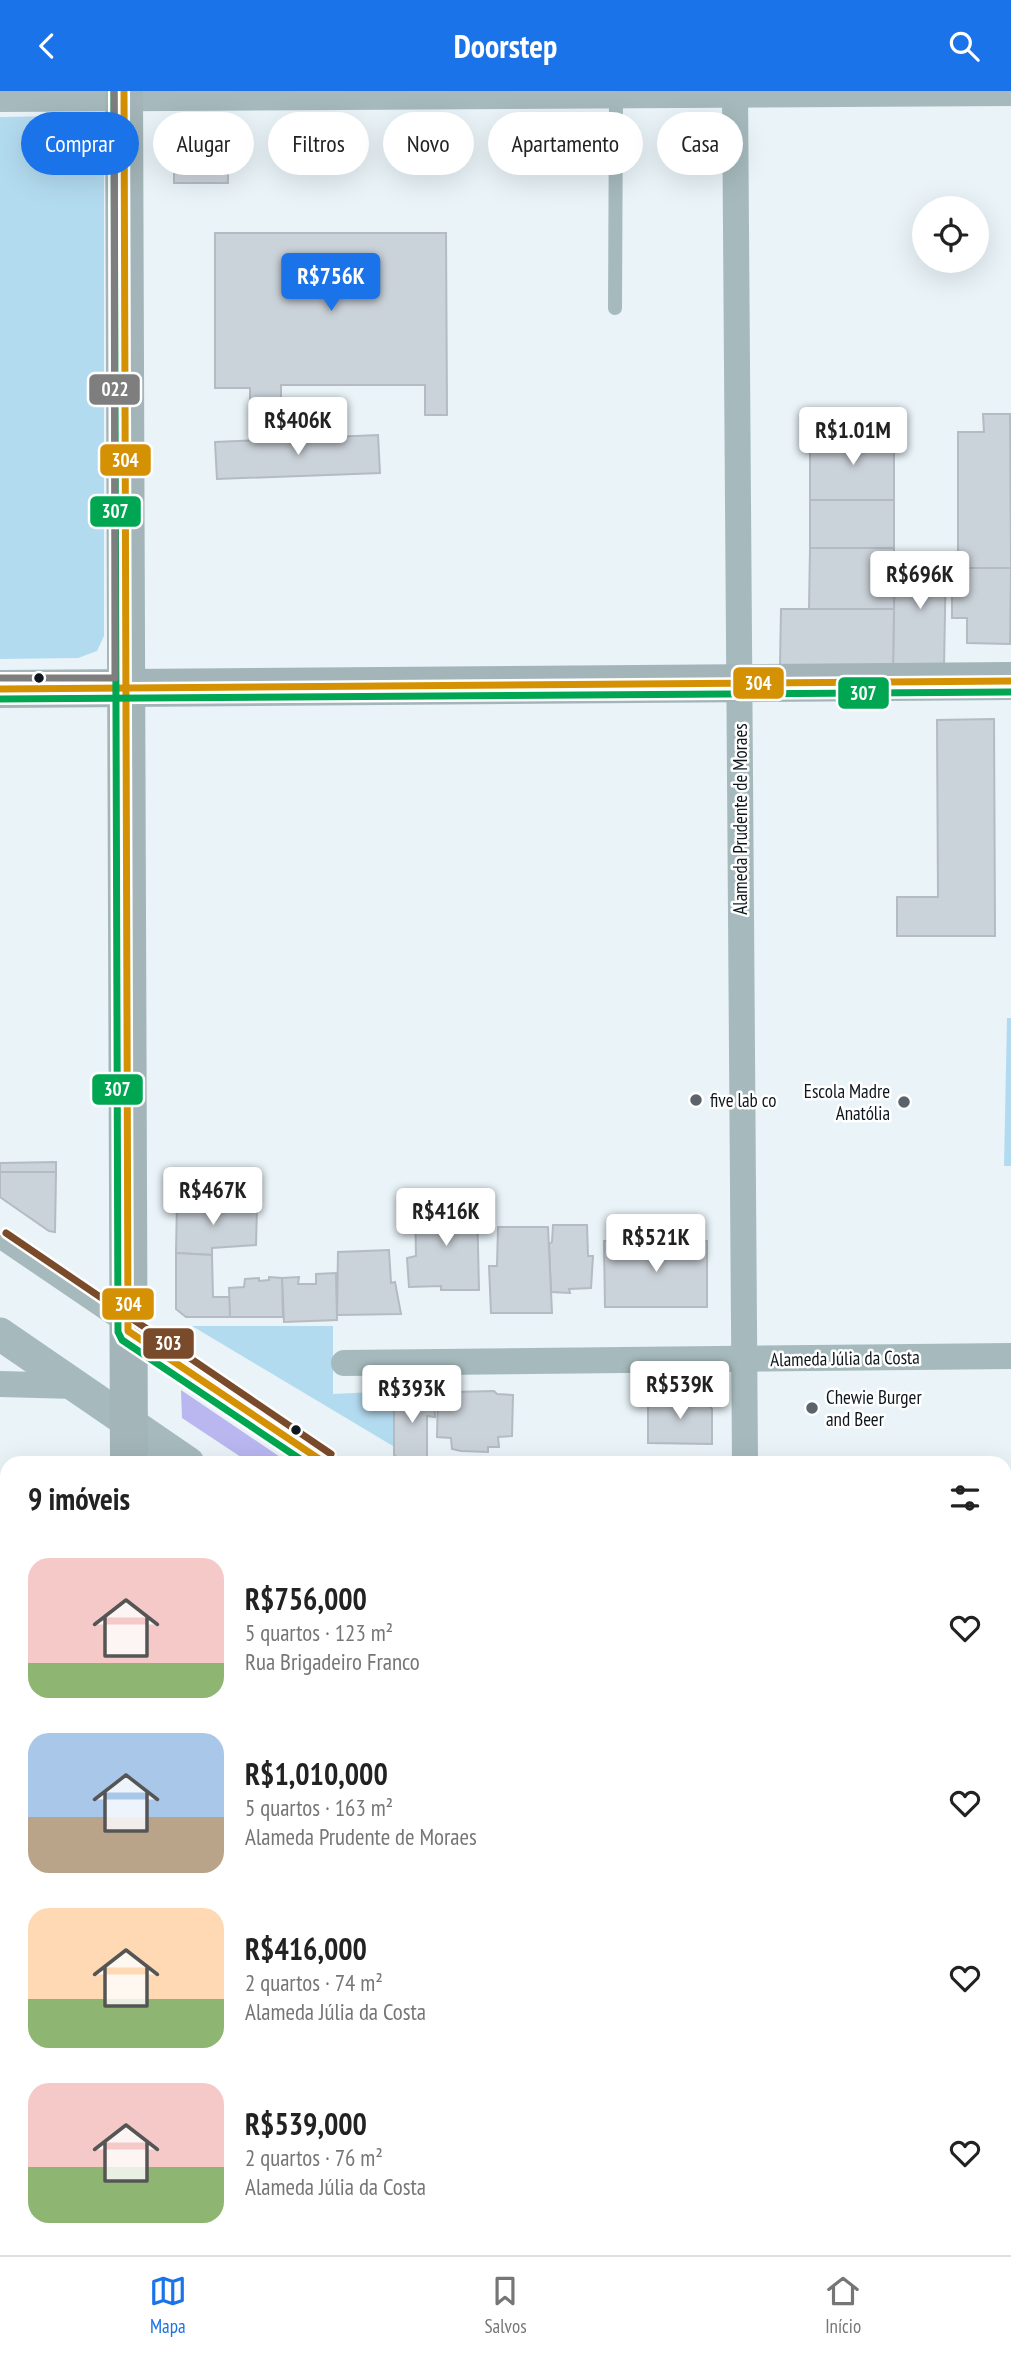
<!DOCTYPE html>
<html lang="pt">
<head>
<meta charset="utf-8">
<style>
  body { margin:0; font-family:"PT Sans Narrow",sans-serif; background:#f2f2f2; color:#222; height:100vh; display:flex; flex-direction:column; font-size:26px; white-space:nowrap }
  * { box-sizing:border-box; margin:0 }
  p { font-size:23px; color:#767676 }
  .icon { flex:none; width:38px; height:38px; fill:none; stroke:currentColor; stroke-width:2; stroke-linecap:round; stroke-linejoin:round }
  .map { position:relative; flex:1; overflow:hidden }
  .panel { position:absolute; left:0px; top:1365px; width:1012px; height:800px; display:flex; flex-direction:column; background:#fff; border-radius:21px 21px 0 0; box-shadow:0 7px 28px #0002 }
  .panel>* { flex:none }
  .guide { position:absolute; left:21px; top:21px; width:970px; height:63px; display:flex; gap:14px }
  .buttons { position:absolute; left:912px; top:105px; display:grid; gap:14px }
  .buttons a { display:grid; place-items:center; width:77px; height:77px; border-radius:50%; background:#fff; box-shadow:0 7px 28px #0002; font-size:35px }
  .price { position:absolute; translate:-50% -60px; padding:0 16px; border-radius:7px; background:#fff; color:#222; font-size:23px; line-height:46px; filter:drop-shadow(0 2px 4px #0008) }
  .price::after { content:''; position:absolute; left:50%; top:42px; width:21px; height:16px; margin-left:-10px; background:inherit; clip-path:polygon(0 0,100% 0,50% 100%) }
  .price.current { background:#1a73e8; color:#fff }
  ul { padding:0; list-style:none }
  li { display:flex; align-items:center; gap:21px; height:175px; padding:0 28px }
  li span { display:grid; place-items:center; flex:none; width:196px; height:140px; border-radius:21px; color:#555 }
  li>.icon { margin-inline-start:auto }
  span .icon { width:84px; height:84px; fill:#fffc; stroke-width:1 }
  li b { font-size:30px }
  h2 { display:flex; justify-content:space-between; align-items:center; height:84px; padding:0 28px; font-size:30px }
  .tag { padding:0 24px; border-radius:32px; background:#fff; box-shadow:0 7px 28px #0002; font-size:24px; line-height:63px }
  .tag.current { background:#1a73e8; color:#fff }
  header { display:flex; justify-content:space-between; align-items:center; height:91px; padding:0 28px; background:#1a73e8; color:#fff; font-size:32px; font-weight:600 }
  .dock { display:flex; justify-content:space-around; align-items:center; height:98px; border-top:2px solid #e0e0e0; background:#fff; font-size:19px; color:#767676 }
  .dock a { display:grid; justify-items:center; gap:4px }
  .dock .current { color:#1a73e8 }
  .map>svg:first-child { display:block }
  .green { fill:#b3dbf0 }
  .water { fill:#b9b6f0 }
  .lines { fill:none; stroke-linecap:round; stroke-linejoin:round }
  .stream { stroke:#b9b6f0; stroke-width:10 }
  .building { fill:#cbd3da; stroke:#b4bbc2; stroke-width:2 }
  .service { stroke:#a6babd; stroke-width:14 }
  .minor { stroke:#a6babd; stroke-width:26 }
  .tertiary { stroke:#a6babd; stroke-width:33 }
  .primary { stroke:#a3b5b8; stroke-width:38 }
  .bus-1-casing { stroke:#fff; stroke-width:12 }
  .bus-2-casing { stroke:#fff; stroke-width:12 }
  .bus-3-casing { stroke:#fff; stroke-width:12 }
  .bus-4-casing { stroke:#fff; stroke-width:12 }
  .bus-1 { stroke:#d49104; stroke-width:7 }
  .bus-2 { stroke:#00a651; stroke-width:7 }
  .bus-3 { stroke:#7a4b2a; stroke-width:7 }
  .bus-4 { stroke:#7e7e7e; stroke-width:7 }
  .bus-dot { fill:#0d171d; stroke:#fff; stroke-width:2.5 }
  .poi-dot { fill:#5a646a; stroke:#fff; stroke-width:2.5 }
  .labels { text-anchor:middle; stroke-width:5; stroke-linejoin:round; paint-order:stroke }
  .street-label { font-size:19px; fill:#0d171d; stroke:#fff }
  .poi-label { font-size:19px; fill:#0d171d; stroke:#fff; text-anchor:start }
  .line-badge { stroke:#fff; stroke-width:2.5 }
  .badge-label { font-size:19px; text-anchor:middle; font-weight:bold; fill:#fff }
</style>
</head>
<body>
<header><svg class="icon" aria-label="back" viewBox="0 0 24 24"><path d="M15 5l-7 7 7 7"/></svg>Doorstep<svg class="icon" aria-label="search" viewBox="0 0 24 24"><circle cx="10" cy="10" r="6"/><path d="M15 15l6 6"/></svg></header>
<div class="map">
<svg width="1011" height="2164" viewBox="0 0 1011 2164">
  <rect width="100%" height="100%" fill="#e9f3f8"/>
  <!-- green -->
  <g class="green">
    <path d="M 64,25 C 85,30 96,38 104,57 L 104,545 L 97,560 L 78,567 L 0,568 L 0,26 Z"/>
    <polygon points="1007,927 1011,927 1011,1075 1004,1075"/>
    <polygon points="192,1235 333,1235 333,1303 394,1300 393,1355"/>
  </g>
  <!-- water -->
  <polygon class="water" points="181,1299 289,1372 250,1372 182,1327"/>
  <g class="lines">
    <!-- stream -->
    <polyline class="stream" points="1004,2031 1011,2039"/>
  </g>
  <!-- building -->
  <g class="building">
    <polygon points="185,48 228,48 228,92 174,92 174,60"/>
    <polygon points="215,142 446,142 447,324 425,324 425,294 281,294 281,324 250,324 250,297 215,297"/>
    <polygon points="983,323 1010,323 1011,477 958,477 958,341 984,341"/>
    <polygon points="840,333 877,333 878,351 894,351 894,409 810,409 810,352 840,353"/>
    <polygon points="378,344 380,382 217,388 215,351"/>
    <rect x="810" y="409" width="84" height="48"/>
    <polygon points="810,457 894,457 894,518 809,518"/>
    <polygon points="895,464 946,465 944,577 893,576"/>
    <polygon points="958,477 1011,477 1010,553 967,552 967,527 952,527 952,495 960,495"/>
    <polygon points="781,518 894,518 893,576 780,576"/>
    <polygon points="994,628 995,845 897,845 897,806 938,806 937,629"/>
    <polygon points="56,1071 56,1081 0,1081 0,1072"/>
    <polygon points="0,1081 56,1081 55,1141 49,1140 0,1106"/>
    <polygon points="177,1110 214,1110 214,1116 257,1116 256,1154 212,1157 212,1164 176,1162"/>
    <polygon points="477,1113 479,1199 441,1199 441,1195 409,1196 407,1167 416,1165 415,1115"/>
    <polygon points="553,1134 587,1134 588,1165 593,1165 591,1197 569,1198 570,1202 551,1201 549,1153 552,1151"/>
    <polygon points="498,1136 548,1136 552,1222 491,1222 489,1175 497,1175"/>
    <polygon points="604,1150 707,1150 707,1216 605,1216"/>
    <polygon points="389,1159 391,1192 395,1191 401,1223 337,1224 338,1161"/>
    <polygon points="176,1162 212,1164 213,1206 230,1206 230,1226 186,1226 176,1218"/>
    <polygon points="336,1182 337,1229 284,1231 282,1187 299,1186 298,1193 316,1193 316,1183"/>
    <polygon points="269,1186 282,1187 283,1226 230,1226 229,1197 244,1196 245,1188 259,1187 259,1190 269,1189"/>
    <polygon points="394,1300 434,1301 435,1326 427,1325 427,1372 405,1372 394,1364"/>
    <polygon points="494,1300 497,1303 513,1304 512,1345 498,1346 499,1356 488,1356 488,1361 461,1360 452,1358 451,1347 437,1346 438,1303 452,1304 453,1301"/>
    <polygon points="648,1307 703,1308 712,1318 712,1353 648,1352"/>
    <polygon points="427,1369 494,1369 494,1372 426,1372"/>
    <rect x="0" y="1452" width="7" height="48"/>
    <polygon points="7,1504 7,1616 0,1616 0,1505"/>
    <rect x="1004" y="1597" width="7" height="78"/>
    <rect x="1004" y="1774" width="7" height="48"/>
    <polygon points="1004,1832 1011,1832 1011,1877 1004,1881"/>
    <polygon points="1011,1877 1011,1901 1004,1893 1004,1881"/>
    <rect x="949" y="2158" width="42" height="6"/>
  </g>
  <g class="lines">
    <!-- service -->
    <g class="service">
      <polyline points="615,217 616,5"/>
      <polyline points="0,1151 325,1372"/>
      <polyline points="0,1877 7,1877"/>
      <polyline points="1004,1974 1011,1981"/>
    </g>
    <!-- minor -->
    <g class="minor">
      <polyline points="735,0 745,1372"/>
      <polyline points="0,8 1011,2"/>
      <polyline points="344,1272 1011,1265"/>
      <polyline points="0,1293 75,1295"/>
      <polyline points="1004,1536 1011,1536"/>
      <polyline points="1004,1743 1011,1743"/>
      <polyline points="751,2158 751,2164"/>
    </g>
    <!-- tertiary -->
    <g class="tertiary">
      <polyline points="0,1243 188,1372"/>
      <polyline points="0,1749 7,1749"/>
      <polyline points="1004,2085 1011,2093"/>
    </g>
    <!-- primary -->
    <g class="primary">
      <polyline points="124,0 129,1372"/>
      <polyline points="0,598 1011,590"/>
      <polyline points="131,2158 131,2164"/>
    </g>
    <defs>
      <g id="bus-1">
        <polyline points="124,0 128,1240 325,1372"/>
        <polyline points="0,598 1011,590"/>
      </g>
      <g id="bus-2">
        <polyline points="114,0 118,1241 122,1249 306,1372"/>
        <polyline points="0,608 1011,601"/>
      </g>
      <polyline id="bus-3" points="6,1142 331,1363"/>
      <polyline id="bus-4" points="0,587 115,587 114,0"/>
    </defs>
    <!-- bus-1 casing -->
    <use href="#bus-1" class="bus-1-casing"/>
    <!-- bus-2 casing -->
    <use href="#bus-2" class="bus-2-casing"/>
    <!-- bus-3 casing -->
    <use href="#bus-3" class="bus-3-casing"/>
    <!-- bus-4 casing -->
    <use href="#bus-4" class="bus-4-casing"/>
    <!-- bus-1 -->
    <use href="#bus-1" class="bus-1"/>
    <!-- bus-2 -->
    <use href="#bus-2" class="bus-2"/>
    <!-- bus-3 -->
    <use href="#bus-3" class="bus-3"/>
    <!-- bus-4 -->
    <use href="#bus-4" class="bus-4"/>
  </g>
  <!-- markers -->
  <g class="bus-dot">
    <circle cx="39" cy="587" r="6"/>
    <circle cx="296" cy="1339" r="6"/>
  </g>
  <g class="poi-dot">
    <circle cx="696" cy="1009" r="7"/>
    <circle cx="904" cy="1011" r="7"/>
    <circle cx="812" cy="1317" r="7"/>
  </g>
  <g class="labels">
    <!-- street labels -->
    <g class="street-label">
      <text transform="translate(740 728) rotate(-90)" y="7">Alameda Prudente de Moraes</text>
      <text transform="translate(845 1267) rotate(-1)" y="7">Alameda Júlia da Costa</text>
    </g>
    <!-- poi labels -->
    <g class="poi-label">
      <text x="890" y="1007" text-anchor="end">Escola Madre<tspan x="890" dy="22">Anatólia</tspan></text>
      <text x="710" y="1016">five lab co</text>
      <text x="826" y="1313">Chewie Burger<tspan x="826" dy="22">and Beer</tspan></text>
    </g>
  </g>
  <g class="line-badge">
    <rect x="88" y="282" width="53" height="33" rx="7" fill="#7e7e7e"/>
    <rect x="99" y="352" width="53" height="34" rx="7" fill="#d49104"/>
    <rect x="89" y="404" width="53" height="33" rx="7" fill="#00a651"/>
    <rect x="732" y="575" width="53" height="34" rx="7" fill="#d49104"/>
    <rect x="837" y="585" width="53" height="34" rx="7" fill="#00a651"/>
    <rect x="91" y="982" width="53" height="33" rx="7" fill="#00a651"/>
    <rect x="101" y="1196" width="54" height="34" rx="7" fill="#d49104"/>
    <rect x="142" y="1236" width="53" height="33" rx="7" fill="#7a4b2a"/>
  </g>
  <g class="badge-label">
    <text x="115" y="305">022</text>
    <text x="125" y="376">304</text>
    <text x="115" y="427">307</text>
    <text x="758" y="599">304</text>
    <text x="863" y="609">307</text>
    <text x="117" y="1005">307</text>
    <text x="128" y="1220">304</text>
    <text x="168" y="1259">303</text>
  </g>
</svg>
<div class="buttons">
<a><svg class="icon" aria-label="locate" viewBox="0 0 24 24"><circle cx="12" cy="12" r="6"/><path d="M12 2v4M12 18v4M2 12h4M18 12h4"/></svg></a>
</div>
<b class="price current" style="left:331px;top:222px">R$756K</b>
<b class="price" style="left:298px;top:366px">R$406K</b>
<b class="price" style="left:853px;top:376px">R$1.01M</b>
<b class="price" style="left:920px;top:520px">R$696K</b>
<b class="price" style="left:213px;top:1136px">R$467K</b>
<b class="price" style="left:446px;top:1157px">R$416K</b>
<b class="price" style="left:656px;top:1183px">R$521K</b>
<b class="price" style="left:680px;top:1330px">R$539K</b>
<b class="price" style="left:412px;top:1334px">R$393K</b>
<div class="guide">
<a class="tag current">Comprar</a>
<a class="tag">Alugar</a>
<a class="tag">Filtros</a>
<a class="tag">Novo</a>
<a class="tag">Apartamento</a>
<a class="tag">Casa</a>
</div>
<section class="panel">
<h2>9 imóveis<svg class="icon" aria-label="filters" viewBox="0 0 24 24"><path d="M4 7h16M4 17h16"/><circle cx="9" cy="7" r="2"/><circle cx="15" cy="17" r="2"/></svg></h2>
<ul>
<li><span style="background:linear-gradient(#f6c9c9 75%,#8fb573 0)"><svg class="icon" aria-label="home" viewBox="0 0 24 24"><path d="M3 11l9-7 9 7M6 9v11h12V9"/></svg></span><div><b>R$756,000</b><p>5 quartos · 123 m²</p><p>Rua Brigadeiro Franco</p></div><svg class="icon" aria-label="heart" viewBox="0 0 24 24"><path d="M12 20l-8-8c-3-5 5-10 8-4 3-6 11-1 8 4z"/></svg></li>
<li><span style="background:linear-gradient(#a9c7e8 60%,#b9a48a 0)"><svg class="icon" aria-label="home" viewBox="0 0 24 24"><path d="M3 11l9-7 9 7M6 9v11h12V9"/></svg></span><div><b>R$1,010,000</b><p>5 quartos · 163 m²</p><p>Alameda Prudente de Moraes</p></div><svg class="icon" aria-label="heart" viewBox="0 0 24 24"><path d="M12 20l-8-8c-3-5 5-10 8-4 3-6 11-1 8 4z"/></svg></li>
<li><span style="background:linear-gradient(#ffd9b3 65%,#8fb573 0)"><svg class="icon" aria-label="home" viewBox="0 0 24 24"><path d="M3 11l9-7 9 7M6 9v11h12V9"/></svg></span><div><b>R$416,000</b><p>2 quartos · 74 m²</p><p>Alameda Júlia da Costa</p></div><svg class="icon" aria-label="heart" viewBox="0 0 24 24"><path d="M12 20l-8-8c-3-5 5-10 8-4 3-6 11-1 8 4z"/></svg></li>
<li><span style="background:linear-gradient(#f6c9c9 60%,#8fb573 0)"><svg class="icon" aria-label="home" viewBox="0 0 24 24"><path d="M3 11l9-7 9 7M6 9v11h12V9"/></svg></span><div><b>R$539,000</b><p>2 quartos · 76 m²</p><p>Alameda Júlia da Costa</p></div><svg class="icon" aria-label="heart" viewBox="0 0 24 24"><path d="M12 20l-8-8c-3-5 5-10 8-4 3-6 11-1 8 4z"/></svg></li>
</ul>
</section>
</div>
<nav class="dock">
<a class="current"><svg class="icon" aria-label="map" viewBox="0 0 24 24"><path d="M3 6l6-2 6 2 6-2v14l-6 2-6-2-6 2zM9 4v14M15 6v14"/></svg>Mapa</a>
<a><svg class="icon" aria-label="saved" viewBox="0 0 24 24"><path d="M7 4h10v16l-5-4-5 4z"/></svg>Salvos</a>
<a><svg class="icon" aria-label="home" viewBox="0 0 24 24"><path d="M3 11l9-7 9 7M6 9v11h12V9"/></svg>Início</a>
</nav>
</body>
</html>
